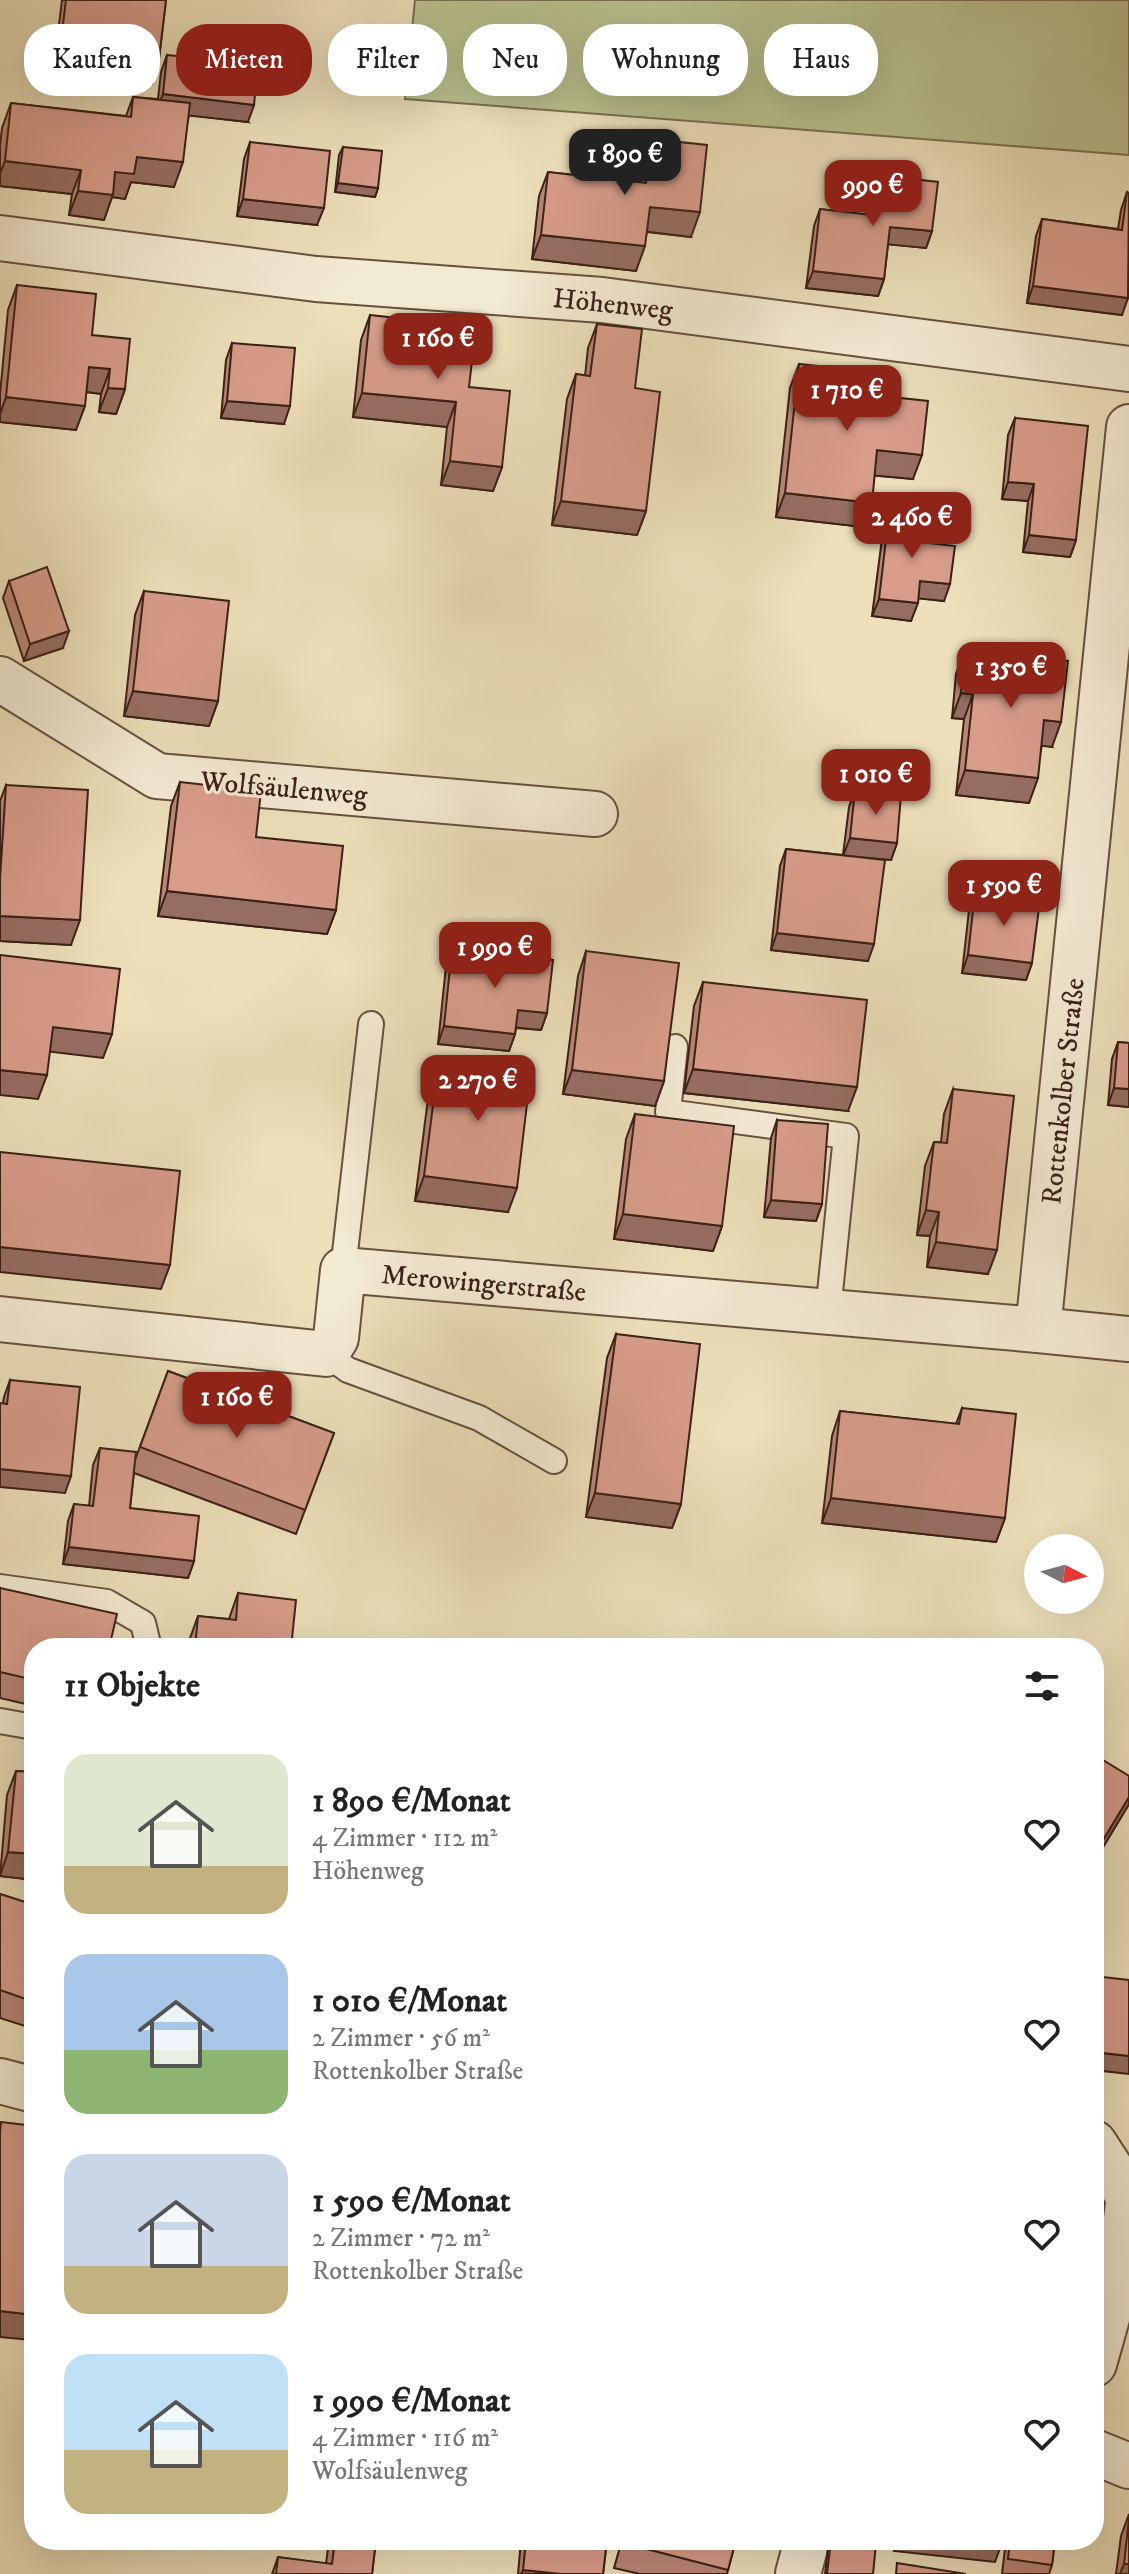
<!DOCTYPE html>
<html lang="de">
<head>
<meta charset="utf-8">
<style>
  body { margin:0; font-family:"IM FELL DW Pica",serif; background:#f6f6f6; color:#222; height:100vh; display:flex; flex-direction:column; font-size:30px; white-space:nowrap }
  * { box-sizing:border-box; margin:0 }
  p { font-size:26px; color:#767676 }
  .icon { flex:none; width:44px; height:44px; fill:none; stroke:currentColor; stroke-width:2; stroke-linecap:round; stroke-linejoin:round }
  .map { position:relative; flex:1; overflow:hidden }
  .details { position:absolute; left:24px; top:1638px; width:1080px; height:912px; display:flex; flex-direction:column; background:#fff; border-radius:32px; box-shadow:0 8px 32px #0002 }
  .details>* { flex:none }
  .guide { position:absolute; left:24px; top:24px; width:1082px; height:72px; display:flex; gap:16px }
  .needle { width:52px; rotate:96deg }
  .buttons { position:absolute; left:1024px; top:1534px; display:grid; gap:16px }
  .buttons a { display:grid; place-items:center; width:80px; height:80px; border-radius:50%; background:#fff; box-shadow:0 8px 32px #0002; font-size:40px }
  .price { position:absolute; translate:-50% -68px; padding:0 18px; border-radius:16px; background:#8f2418; color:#fff; font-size:26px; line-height:52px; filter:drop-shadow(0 2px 4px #0008) }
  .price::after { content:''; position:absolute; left:50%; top:48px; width:24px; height:18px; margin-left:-12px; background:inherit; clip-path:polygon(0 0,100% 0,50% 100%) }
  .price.on { background:#222; color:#fff }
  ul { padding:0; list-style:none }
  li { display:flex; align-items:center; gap:24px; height:200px; padding:0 40px }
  li span { display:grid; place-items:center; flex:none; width:224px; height:160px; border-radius:24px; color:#555 }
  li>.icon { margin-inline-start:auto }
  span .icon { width:96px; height:96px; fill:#fffc; stroke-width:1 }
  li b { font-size:34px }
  h2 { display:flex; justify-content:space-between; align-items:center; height:96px; padding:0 40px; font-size:34px }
  .pill { padding:0 28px; border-radius:32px; background:#fff; box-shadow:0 8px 32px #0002; font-size:28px; line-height:72px }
  .pill.on { background:#8f2418; color:#fff }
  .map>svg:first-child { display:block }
  .grass { fill:#b9c18f; stroke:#7a7052; stroke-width:2 }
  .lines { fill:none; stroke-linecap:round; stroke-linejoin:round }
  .service-casing { stroke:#67503f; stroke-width:28 }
  .minor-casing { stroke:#67503f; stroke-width:48 }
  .service { stroke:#f3ead2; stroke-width:24 }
  .minor { stroke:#f3ead2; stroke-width:44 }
  .wall { fill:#b98677; stroke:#3b2016; stroke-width:2 }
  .shaded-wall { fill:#966d61; stroke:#3b2016; stroke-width:2 }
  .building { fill:#d79c8a; stroke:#3b2016; stroke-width:2 }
  .labels { text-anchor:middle; stroke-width:6; stroke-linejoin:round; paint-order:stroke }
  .street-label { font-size:28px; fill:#3b2016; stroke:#f3ead2 }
</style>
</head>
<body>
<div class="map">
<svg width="1129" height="2574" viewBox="0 0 1129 2574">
  <rect width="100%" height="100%" fill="#ecdfba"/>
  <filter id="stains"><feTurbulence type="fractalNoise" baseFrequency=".0025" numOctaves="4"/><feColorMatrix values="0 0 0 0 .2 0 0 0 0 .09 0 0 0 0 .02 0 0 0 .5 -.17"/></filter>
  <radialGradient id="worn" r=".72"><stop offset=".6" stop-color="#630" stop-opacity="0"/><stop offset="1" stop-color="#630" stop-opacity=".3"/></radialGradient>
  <!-- grass -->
  <polygon class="grass" points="415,0 1129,0 1129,155 405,99"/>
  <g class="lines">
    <defs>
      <g id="service">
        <polyline points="675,1047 668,1112 846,1136 828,1312"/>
        <polyline points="343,1270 371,1024"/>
        <polyline points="326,1354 348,1370 479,1418 554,1461"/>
        <polyline points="0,1587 107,1602 143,1623 149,1648"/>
        <polyline points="0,1721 34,1727"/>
      </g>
      <g id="minor">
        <polyline points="0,238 316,279 602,300 1129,369"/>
        <polyline points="1129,427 1038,1330 1129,1339"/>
        <polyline points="0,679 157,776 595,814"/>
        <polyline points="0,1319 326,1354 336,1338 343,1270 1038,1330"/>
        <polyline points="0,2081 34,2090"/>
        <polyline points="1094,2143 1129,2197"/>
        <polyline points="1094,2364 1118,2279 1129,2197"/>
        <polyline points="1094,2452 1129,2466"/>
        <polyline points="798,2574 807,2540"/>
      </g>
    </defs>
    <!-- service casing -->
    <use href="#service" class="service-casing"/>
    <!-- minor casing -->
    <use href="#minor" class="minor-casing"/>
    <!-- service -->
    <use href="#service" class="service"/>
    <!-- minor -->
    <use href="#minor" class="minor"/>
  </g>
  <!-- wall -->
  <g class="wall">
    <polygon points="62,0 166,0 158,67 152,84 53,73"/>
    <polygon points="167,55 248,122 189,115 174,187 131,182 125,199 112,197 104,220 69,215 72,194 0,186 0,145 2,128 11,103 126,116 133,97 158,99 161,72"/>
    <polygon points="651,139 691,237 647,232 636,271 532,259 539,196 548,172 640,182 642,163"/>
    <polygon points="250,142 317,225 237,216 244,159"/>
    <polygon points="343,147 378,188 375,197 335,192 339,155"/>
    <polygon points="877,175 932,231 926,248 888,244 884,279 878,296 806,288 814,226 820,209 868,215 871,193"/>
    <polygon points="1127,192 1122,315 1027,303 1036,236 1042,219 1118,229 1121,210"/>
    <polygon points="17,285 92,335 125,389 116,414 99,412 101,394 86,392 76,430 0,422 0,394 8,310"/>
    <polygon points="370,315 469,387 502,467 493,491 441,485 447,427 353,417 361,340"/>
    <polygon points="597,324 635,388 646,511 637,535 552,525 567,399 576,374 585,376 588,348"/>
    <polygon points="232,343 284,424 221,418 226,360"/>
    <polygon points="799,364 873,395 913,479 874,475 863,527 776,517 790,388"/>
    <polygon points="1015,418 1076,540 1070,557 1023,552 1028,501 1002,499 1008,435"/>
    <polygon points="889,514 921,542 944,601 918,598 911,621 872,616 883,531"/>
    <polygon points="9,581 63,648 24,661 3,598"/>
    <polygon points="144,591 218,701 209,726 124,716 135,615"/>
    <polygon points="965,649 1052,747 1042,745 1029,803 956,795 964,719 952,718 956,674"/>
    <polygon points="180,782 336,910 327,934 158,916 171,806"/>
    <polygon points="6,785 71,945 0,941 0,801"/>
    <polygon points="855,790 897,843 891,860 847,856 868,961 771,950 780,866 786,849 843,855 849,807"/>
    <polygon points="975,893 1032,963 1026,980 962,973 969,910"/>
    <polygon points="452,949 547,1013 541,1030 516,1028 515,1034 509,1051 438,1044 446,966"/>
    <polygon points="586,951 664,1081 655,1106 563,1094 578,976"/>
    <polygon points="703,982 848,1111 684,1093 694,1006"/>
    <polygon points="1118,1042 1129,1043 1129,1107 1108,1105 1112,1059"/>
    <polygon points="439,1058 508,1212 415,1201 430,1083"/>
    <polygon points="953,1089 988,1274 927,1267 930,1236 917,1235 925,1166 934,1142 941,1142 944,1114"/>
    <polygon points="635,1114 722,1226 713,1251 614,1239 626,1139"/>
    <polygon points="777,1120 822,1204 816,1221 764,1217 771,1138"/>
    <polygon points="616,1334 681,1504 672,1528 586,1517 607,1358"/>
    <polygon points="168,1371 334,1433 296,1534 134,1473 130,1508 194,1561 188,1578 63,1564 68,1521 74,1504 89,1506 93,1465 100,1448 135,1460"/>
    <polygon points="10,1380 65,1493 3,1403 4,1397"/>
    <polygon points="962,1408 1005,1518 996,1542 822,1523 832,1436 840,1411 956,1424"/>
    <polygon points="0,1588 34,1648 34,1706 0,1698"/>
    <polygon points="238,1593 291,1648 188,1648 189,1641 198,1616 229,1619"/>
    <polygon points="1094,1764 1129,1776 1129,1804 1097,1857 1094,1855"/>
    <polygon points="16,1771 34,1772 34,1880 0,1876 7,1795"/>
    <polygon points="0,1894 34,1905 34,2029 0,2018"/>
    <polygon points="1129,2514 1129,2574 1116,2574 1121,2536"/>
    <polygon points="329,2540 376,2540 372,2574 272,2574 278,2557 326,2564"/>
    <polygon points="521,2540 607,2540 603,2574 518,2574"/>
    <polygon points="622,2540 736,2540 727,2574 640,2574 614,2568"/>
    <polygon points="831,2540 873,2574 825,2574 828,2548"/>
    <polygon points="1006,2540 1055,2540 1052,2565 1049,2574 1002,2574"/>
  </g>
  <!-- shaded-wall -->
  <g class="shaded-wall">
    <polygon points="59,56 158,67 152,84 53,73"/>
    <polygon points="163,94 254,105 248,122 156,112"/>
    <polygon points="137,157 183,162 174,187 131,182 125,199 112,197 104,220 69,215 78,191 115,172"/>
    <polygon points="5,161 81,170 72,194 0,186 0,173"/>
    <polygon points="338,183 378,188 375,197 335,192"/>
    <polygon points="243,199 324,208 317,225 237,216"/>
    <polygon points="650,207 700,212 691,237 641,231"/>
    <polygon points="890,227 932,231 926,248 884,244"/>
    <polygon points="541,235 645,246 636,271 532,259"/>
    <polygon points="813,271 884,279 878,296 806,288"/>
    <polygon points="1033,286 1128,298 1122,315 1027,303"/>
    <polygon points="89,367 110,369 101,394 80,391"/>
    <polygon points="108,388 125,389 116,414 99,412"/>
    <polygon points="362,393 456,402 447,427 353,417"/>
    <polygon points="6,397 85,406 76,430 0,422 0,414"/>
    <polygon points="227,401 290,406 284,424 221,418"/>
    <polygon points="877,450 922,455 913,479 868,475"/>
    <polygon points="450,461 502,467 493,491 441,485"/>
    <polygon points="1008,482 1034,484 1028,501 1002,499"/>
    <polygon points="785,493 872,503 863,527 776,517"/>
    <polygon points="561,501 646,511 637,535 552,525"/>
    <polygon points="1029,535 1076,540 1070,557 1023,552"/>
    <polygon points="920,581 950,584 944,601 914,598"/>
    <polygon points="879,599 918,603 911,621 872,616"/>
    <polygon points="69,631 63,648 24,661 30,644"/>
    <polygon points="133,691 218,701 209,726 124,716"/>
    <polygon points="961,693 973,694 964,719 952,718"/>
    <polygon points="1044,720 1061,722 1052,747 1035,745"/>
    <polygon points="965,770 1038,778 1029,803 956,795"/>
    <polygon points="850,838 897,843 891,860 843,856"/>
    <polygon points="167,891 336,910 327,934 158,916"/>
    <polygon points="0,916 80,920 71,945 0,941"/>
    <polygon points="777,933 874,944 868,961 771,950"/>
    <polygon points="968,955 1032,963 1026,980 962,973"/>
    <polygon points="518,1010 547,1013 541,1030 511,1027"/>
    <polygon points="444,1026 515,1034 509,1051 438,1044"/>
    <polygon points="53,1027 112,1034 103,1058 44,1051"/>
    <polygon points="693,1069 857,1087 848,1111 684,1093"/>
    <polygon points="0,1070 47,1075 38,1099 0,1095"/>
    <polygon points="572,1070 664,1081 655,1106 563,1094"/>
    <polygon points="1114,1088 1129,1089 1129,1107 1108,1105"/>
    <polygon points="424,1176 517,1188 508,1212 415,1201"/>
    <polygon points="771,1200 822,1204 816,1221 764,1217"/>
    <polygon points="926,1210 939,1212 930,1236 917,1235"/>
    <polygon points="623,1214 722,1226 713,1251 614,1239"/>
    <polygon points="936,1242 997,1250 988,1274 927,1267"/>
    <polygon points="0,1247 170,1265 161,1289 0,1272"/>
    <polygon points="0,1469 71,1476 65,1493 0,1487"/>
    <polygon points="595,1493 681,1504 672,1528 586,1517"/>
    <polygon points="831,1498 1005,1518 996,1542 822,1523"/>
    <polygon points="69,1547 194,1561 188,1578 63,1564"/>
    <polygon points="1129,1797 1129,1804 1097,1857 1103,1840"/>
    <polygon points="8,1852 34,1854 34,1880 0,1876"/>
    <polygon points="1094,2052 1129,2056 1129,2074 1094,2070"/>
    <polygon points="0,2311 34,2315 34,2331 31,2340 0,2337"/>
    <polygon points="899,2540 1003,2540 995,2562 894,2551"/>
    <polygon points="1124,2564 1129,2564 1129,2574 1120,2574"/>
    <polygon points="523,2570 561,2574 521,2574"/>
  </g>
  <!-- building -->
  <g class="building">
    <polygon points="66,0 166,0 158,67 59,56"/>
    <polygon points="167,55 258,64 254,105 163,94"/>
    <polygon points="133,97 190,103 183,162 137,157 134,174 115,172 113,195 78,191 81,170 5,161 11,103 131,117"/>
    <polygon points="651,139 707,145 700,212 650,207 645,246 541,235 548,172 646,183"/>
    <polygon points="250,142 330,151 324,208 243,199"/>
    <polygon points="343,147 382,151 378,188 338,183"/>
    <polygon points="877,175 938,182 932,231 890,227 884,279 813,271 820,209 872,215"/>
    <polygon points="1127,192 1129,193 1128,298 1033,286 1042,219 1122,230"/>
    <polygon points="17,285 96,294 92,335 130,339 125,389 108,388 110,369 89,367 85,406 6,397"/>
    <polygon points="370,315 476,327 469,387 510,391 502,467 450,461 456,402 362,393"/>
    <polygon points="597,324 642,329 635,388 660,392 646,511 561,501 576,374 590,376"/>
    <polygon points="232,343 295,348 290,406 227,401"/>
    <polygon points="799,364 876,372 873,395 928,401 922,455 877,450 872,503 785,493"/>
    <polygon points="1015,418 1088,426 1076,540 1029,535 1034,484 1008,482"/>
    <polygon points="889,514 924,518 921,542 955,546 950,584 920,581 918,603 879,599"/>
    <polygon points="47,567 69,631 30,644 9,581"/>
    <polygon points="144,591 229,601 218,701 133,691"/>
    <polygon points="965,649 1068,661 1061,722 1044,720 1038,778 965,770 973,694 961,693"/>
    <polygon points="180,782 261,791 256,837 343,846 336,910 167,891"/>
    <polygon points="6,785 88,790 80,920 0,916 0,879"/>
    <polygon points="855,790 901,795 897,843 850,838"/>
    <polygon points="786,849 885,860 874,944 777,933"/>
    <polygon points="975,893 1040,900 1032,963 968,955"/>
    <polygon points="452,949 553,960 547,1013 518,1010 515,1034 444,1026"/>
    <polygon points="586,951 679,963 664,1081 572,1070"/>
    <polygon points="0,955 120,969 112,1034 53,1027 47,1075 0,1070"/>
    <polygon points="703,982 867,1000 857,1087 693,1069"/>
    <polygon points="1118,1042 1129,1043 1129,1089 1114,1088"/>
    <polygon points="439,1058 531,1070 517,1188 424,1176"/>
    <polygon points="953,1089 1014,1096 997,1250 936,1242 939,1212 926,1210 934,1142 947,1143"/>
    <polygon points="635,1114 734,1126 722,1226 623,1214"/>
    <polygon points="777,1120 828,1124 822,1204 771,1200"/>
    <polygon points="0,1152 180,1171 170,1265 0,1247"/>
    <polygon points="616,1334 700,1344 681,1504 595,1493"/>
    <polygon points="168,1371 334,1433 305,1510 140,1447"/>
    <polygon points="10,1380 80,1387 71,1476 0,1469 0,1403 7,1404"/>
    <polygon points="962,1408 1016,1414 1005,1518 831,1498 840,1411 959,1424"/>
    <polygon points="100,1448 136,1452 130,1508 199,1516 194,1561 69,1547 74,1504 93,1506"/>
    <polygon points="0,1588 117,1614 109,1648 34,1648 34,1680 0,1672"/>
    <polygon points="238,1593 296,1600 291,1648 195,1648 198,1616 236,1620"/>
    <polygon points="1098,1757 1129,1776 1129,1797 1103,1840 1094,1834 1094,1764"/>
    <polygon points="16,1771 34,1772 34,1854 8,1852"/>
    <polygon points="0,1894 34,1905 34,2002 0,1990"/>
    <polygon points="1094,1976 1129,1980 1129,2056 1094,2052"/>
    <polygon points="1,2122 34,2126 34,2315 0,2311 0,2133"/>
    <polygon points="1129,2518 1129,2564 1124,2564"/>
    <polygon points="335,2540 376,2540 372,2574 276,2574 278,2557 332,2564"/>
    <polygon points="526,2540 607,2540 603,2574 561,2574 523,2570"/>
    <polygon points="624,2540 736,2540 728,2570 623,2543"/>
    <polygon points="831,2540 876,2544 873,2574 827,2574"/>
    <polygon points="1010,2540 1055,2540 1052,2565 1008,2559"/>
    <polygon points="897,2563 966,2574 896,2574"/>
  </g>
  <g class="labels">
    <!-- street labels -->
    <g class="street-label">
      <text transform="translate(613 303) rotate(6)" y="10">Höhenweg</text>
      <text transform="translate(284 787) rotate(5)" y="10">Wolfsäulenweg</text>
      <text transform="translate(1062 1091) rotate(-84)" y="10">Rottenkolber Straße</text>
      <text transform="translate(484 1282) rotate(5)" y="10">Merowingerstraße</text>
    </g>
  </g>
  <rect width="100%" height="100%" filter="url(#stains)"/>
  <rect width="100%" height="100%" fill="url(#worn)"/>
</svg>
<div class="buttons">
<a><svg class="needle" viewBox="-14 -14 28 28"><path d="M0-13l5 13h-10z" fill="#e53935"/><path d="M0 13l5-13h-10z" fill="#767676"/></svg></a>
</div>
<b class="price on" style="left:625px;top:197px">1 890 €</b>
<b class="price" style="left:873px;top:228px">990 €</b>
<b class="price" style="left:438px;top:381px">1 160 €</b>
<b class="price" style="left:847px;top:433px">1 710 €</b>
<b class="price" style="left:912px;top:560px">2 460 €</b>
<b class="price" style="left:1011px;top:710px">1 350 €</b>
<b class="price" style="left:876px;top:817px">1 010 €</b>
<b class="price" style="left:1004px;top:928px">1 590 €</b>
<b class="price" style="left:495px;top:990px">1 990 €</b>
<b class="price" style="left:478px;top:1123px">2 270 €</b>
<b class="price" style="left:237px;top:1440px">1 160 €</b>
<div class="guide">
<a class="pill">Kaufen</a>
<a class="pill on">Mieten</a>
<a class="pill">Filter</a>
<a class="pill">Neu</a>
<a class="pill">Wohnung</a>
<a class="pill">Haus</a>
</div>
<section class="details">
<h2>11 Objekte<svg class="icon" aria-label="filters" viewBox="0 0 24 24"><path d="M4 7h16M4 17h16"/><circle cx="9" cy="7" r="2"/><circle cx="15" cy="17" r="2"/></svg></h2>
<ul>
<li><span style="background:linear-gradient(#dfe7d0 70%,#c2b280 0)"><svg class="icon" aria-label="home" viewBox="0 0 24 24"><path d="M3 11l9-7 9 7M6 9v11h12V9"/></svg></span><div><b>1 890 €/Monat</b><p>4 Zimmer · 112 m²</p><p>Höhenweg</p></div><svg class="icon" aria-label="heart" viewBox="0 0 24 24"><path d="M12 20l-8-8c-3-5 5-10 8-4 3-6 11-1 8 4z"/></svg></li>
<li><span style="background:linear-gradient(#a9c7e8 60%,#8fb573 0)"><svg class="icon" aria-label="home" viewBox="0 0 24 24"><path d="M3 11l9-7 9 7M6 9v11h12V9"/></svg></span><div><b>1 010 €/Monat</b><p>2 Zimmer · 56 m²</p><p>Rottenkolber Straße</p></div><svg class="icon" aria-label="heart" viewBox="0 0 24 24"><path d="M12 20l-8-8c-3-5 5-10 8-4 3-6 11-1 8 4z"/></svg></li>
<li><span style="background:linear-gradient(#c9d6e8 70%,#c2b280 0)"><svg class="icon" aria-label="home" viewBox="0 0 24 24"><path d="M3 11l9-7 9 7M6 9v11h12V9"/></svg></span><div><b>1 590 €/Monat</b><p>2 Zimmer · 72 m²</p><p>Rottenkolber Straße</p></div><svg class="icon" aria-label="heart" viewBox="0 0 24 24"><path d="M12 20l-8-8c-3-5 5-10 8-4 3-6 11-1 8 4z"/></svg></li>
<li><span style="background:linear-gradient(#bfe0f5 60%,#c2b280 0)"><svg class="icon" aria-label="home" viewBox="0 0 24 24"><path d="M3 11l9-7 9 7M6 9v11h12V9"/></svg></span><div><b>1 990 €/Monat</b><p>4 Zimmer · 116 m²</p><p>Wolfsäulenweg</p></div><svg class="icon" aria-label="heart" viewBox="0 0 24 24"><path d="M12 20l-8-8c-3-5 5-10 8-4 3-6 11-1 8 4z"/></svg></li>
</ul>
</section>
</div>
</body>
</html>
